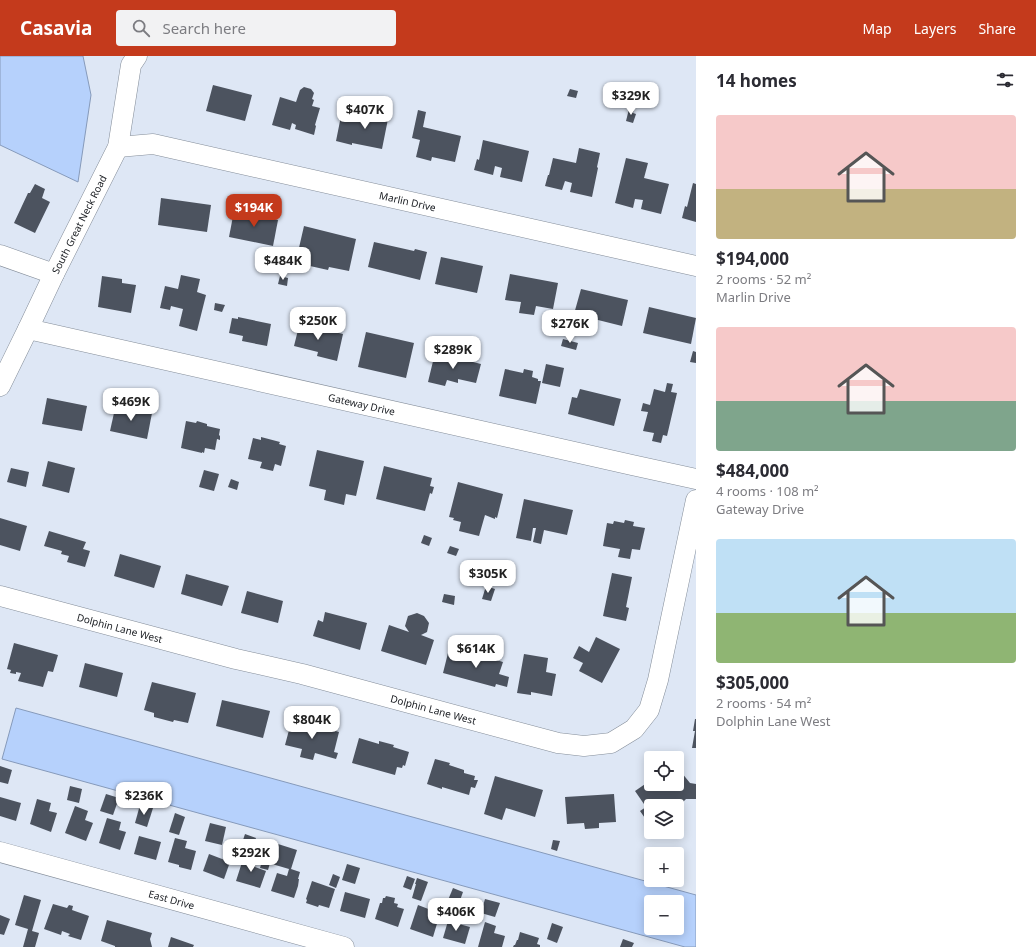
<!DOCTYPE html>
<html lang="en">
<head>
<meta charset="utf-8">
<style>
  body { margin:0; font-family:"Noto Sans",sans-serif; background:#f2f2f3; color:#2b2b33; height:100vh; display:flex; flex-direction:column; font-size:15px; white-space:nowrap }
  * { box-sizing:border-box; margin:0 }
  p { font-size:13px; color:#7c7c81 }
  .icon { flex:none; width:22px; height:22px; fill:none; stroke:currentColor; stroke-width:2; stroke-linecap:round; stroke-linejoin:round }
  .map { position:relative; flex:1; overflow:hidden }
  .side { display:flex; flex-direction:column; background:#fff; width:340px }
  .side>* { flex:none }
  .fabs { position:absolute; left:644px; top:695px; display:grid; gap:8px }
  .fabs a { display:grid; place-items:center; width:40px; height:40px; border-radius:4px; background:#fff; box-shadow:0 2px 10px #0003; font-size:20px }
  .price { position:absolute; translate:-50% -34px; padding:0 9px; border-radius:8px; background:#fff; color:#222; font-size:13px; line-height:26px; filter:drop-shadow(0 1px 2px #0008) }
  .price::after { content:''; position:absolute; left:50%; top:24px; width:12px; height:9px; margin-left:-6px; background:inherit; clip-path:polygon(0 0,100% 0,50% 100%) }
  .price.active { background:#c43a1c; color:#fff }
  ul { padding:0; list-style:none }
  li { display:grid; align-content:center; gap:8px; height:212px; padding:0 20px }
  li span { display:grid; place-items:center; height:124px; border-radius:4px; color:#555 }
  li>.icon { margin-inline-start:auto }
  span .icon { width:72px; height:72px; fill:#fffc; stroke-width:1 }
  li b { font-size:17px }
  h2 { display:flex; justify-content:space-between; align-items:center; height:48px; padding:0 20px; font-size:17px }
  header { display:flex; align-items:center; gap:24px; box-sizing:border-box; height:56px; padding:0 20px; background:#c43a1c; color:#fff }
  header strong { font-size:19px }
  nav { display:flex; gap:22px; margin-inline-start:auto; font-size:14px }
  .search { width:280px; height:36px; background:#f2f2f3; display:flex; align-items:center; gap:10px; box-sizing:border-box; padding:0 14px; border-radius:4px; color:#7c7c81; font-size:15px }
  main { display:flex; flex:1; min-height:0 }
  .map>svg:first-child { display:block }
  .water { fill:#b6d1fc; stroke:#869aba; fill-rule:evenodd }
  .building { fill:#4c535f }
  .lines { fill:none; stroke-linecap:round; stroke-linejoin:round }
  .minor-casing { stroke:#848d99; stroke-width:21 }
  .minor { stroke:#fff; stroke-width:20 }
  .labels { text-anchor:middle; stroke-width:4; stroke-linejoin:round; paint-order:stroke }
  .street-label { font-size:10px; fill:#171a1f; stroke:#dee7f5 }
</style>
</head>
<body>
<header>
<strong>Casavia</strong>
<div class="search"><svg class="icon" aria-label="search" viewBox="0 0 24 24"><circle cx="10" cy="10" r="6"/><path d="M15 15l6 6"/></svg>Search here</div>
<nav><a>Map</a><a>Layers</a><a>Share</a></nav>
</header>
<main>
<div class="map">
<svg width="696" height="891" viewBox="0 0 696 891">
  <rect width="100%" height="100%" fill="#dee7f5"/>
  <!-- water -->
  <g class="water">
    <polygon points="0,0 83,0 91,39 78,126 0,89"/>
    <path d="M 16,652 L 696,839 L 696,891 L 685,891 L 2,703 ZM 651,846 L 677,846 L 677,872 L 651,872 Z"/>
  </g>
  <!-- building -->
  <g class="building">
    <polygon points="213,29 252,39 245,65 206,55"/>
    <polygon points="304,31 311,33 314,37 312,43 314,44 312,50 320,52 315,69 316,70 314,79 295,73 296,69 292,67 290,74 272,69 280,41 296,46 300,34"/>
    <polygon points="570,33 578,35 576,42 567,40"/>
    <polygon points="375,50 390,53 382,93 352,87 352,89 336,85 341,60 361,65 362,62 372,64"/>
    <polygon points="629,53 634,54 633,57 636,58 633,67 626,65"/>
    <polygon points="418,54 426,56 423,71 461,80 455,106 432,101 431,105 416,101 420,84 412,82"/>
    <polygon points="483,84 529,95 522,126 500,121 502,112 495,110 493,119 474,114 477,103 479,104"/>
    <polygon points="579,92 600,97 597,111 598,112 592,141 570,136 572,127 565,125 562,134 545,130 548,119 549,119 553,102 576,107"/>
    <polygon points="626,102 648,107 644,122 669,128 661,158 641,153 643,144 635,143 633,152 615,147"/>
    <polygon points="693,127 696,128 696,166 682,162 685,150 687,151"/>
    <polygon points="35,128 45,133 42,142 50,146 35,177 14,167 28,137 30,137"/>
    <polygon points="161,142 211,149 207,176 158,169"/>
    <polygon points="234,155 278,164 273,190 229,181"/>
    <polygon points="304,170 356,183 349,215 329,211 328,214 310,210 309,213 299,211 302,197 298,196"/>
    <polygon points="374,186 414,195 415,193 427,196 420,224 368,211"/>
    <polygon points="441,201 483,210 477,237 435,228"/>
    <polygon points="510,218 558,227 553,253 536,250 534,259 519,257 521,246 505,244"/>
    <polygon points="181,219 200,223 197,236 206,239 197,275 179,270 183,253 171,250 170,254 160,252 165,230 178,233"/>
    <polygon points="102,220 122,223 122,227 136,229 131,257 98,251"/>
    <polygon points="280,220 288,222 287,230 278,228"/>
    <polygon points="581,233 628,244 622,270 574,258"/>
    <polygon points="215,247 225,249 222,256 214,254"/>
    <polygon points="649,251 696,262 691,288 643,277"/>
    <polygon points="238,261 271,268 267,290 242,285 243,280 229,277 232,262 238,263"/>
    <polygon points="294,266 343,278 337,305 317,300 318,296 294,290 298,274 292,273"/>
    <polygon points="366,276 414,287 406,322 358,311"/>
    <polygon points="563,283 578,287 576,294 561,290"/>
    <polygon points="693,295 696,296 696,307 690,306"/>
    <polygon points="435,297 457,302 458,300 462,301 461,303 481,308 476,327 458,323 458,327 447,324 445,330 428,326"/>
    <polygon points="546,308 564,312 560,331 542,327"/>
    <polygon points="505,313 523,317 524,313 533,315 532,321 538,323 538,325 541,325 536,348 499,340"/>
    <polygon points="667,327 673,328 671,336 677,337 667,380 663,379 661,387 652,385 654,377 643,375 648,356 641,355 643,347 650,349 654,333 665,336"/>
    <polygon points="580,333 621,343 614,370 568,358 572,341 577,342"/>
    <polygon points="47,342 87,350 82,375 42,368"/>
    <polygon points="116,348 152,357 147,383 110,375"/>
    <polygon points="186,365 196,367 197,365 207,368 207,370 220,373 219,379 220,380 220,384 217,383 215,394 205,392 204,397 202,396 202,397 181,392"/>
    <polygon points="261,381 280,386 279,388 286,390 281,410 275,408 273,415 260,412 262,406 248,403 253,382 261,384"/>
    <polygon points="317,394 364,405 356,440 346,438 344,449 324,444 326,434 309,430"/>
    <polygon points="48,405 75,412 69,437 42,430"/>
    <polygon points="384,410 432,422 430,430 434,431 432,438 430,437 425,455 376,443"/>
    <polygon points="11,412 29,416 26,431 7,426"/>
    <polygon points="204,414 219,418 214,435 199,431"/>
    <polygon points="231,423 239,426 237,434 228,431"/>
    <polygon points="458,426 503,438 497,462 495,461 495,463 485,459 479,480 459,475 461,466 453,464 454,462 449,461"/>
    <polygon points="524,443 573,454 567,479 544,474 541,488 533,486 536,472 533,472 531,485 516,482"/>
    <polygon points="0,462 27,470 20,495 0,489"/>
    <polygon points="625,464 634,466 633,470 645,472 640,494 632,493 630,503 618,501 620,493 603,490 607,467 613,468 614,465 624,467"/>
    <polygon points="49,475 86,486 83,493 90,495 85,511 67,506 69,500 61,498 62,495 44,490"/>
    <polygon points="424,479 432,482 429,490 421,487"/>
    <polygon points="450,490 459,493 456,500 447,497"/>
    <polygon points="120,498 161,510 154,532 114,520"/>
    <polygon points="612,517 632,521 626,551 629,552 626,565 603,560"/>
    <polygon points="186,518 229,530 222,550 181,538"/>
    <polygon points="486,530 495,533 491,545 482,543"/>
    <polygon points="247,535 283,545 278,567 241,557"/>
    <polygon points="444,538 455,540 454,549 442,546"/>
    <polygon points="325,556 367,567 360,594 313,580 318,564 323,566"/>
    <polygon points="417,557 424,560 429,567 427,576 421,579 434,584 426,609 381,595 389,569 409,576 405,570 408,560"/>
    <polygon points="596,581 620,593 602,627 579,615 583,607 573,602 579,590 589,596"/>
    <polygon points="14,587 58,599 53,616 48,615 43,631 18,625 21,617 16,616 16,618 10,617 11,614 7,613"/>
    <polygon points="462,594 503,606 499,618 509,621 507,631 496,628 495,631 443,617 448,597 460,601"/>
    <polygon points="524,598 548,602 546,616 556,618 552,640 531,636 531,639 517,637"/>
    <polygon points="85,607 123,617 117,641 79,631"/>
    <polygon points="152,626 196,637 188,667 174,664 173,666 154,661 154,657 144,654"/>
    <polygon points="222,644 270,655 263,682 216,670"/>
    <polygon points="292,663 339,676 334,696 338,697 336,703 315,697 313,704 300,701 302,693 285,689"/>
    <polygon points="695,663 696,663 696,692 692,692 695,675 693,675"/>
    <polygon points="359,682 379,688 379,685 394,689 393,691 409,696 405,710 403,709 402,712 397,711 395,719 352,707"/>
    <polygon points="435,703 450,707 449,709 464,714 464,717 475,720 474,724 478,724 475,732 471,731 469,739 442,731 442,733 427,728"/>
    <polygon points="0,710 12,714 8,728 0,726"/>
    <polygon points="677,711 690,727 696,728 696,743 686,743 677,752 677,750 651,750 651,773 646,772 647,765 640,755 646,751 635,735 651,724 651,728 677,728"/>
    <polygon points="495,720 543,734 535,761 506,752 502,764 484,758"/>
    <polygon points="70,730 82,733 79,747 67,744"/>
    <polygon points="106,738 119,742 113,759 100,755"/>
    <polygon points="614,738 616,766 599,767 599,772 585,773 584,767 567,768 565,741"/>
    <polygon points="0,741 21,747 16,765 0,760"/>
    <polygon points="37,743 51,747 49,755 57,757 51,776 30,768"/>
    <polygon points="140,749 153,752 147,771 135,767"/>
    <polygon points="75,750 88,755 85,764 93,767 86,785 65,777"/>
    <polygon points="175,757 185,761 179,779 169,776"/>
    <polygon points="107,762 121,766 119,774 126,776 120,794 99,787"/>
    <polygon points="210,767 226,771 222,789 205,785"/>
    <polygon points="245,778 256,782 251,797 240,793"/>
    <polygon points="139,780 161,786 156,804 134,798"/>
    <polygon points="175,782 187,785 185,792 196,795 191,814 179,811 179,809 168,806"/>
    <polygon points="553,784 560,785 557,795 551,793"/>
    <polygon points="278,788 297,794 291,813 300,816 298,823 299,823 298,830 294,842 271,835 277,817 287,820 289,813 272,808"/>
    <polygon points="209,798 230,806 224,823 203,815"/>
    <polygon points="244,800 257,804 255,811 266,815 260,832 236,825"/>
    <polygon points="262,805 270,807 268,814 260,812"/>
    <polygon points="347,808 360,812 355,828 342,824"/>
    <polygon points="333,818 340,821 336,832 329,829"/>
    <polygon points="407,820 415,823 411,834 403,831"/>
    <polygon points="417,822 428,826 421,845 412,842 416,828 415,828"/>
    <polygon points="312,825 335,833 329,852 319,849 318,851 306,847 307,844 306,843"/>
    <polygon points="453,832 463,836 457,853 446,849"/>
    <polygon points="345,836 370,843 365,862 340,855"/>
    <polygon points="24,839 41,844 32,875 39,877 35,891 23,891 28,873 15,869"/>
    <polygon points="386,840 395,842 394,847 398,848 397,851 404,853 398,871 375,863 380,847 382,847 383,842 385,842"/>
    <polygon points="485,843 500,847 495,861 481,857"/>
    <polygon points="53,848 67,852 69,849 73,850 72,854 89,860 81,884 68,880 70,878 62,875 61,879 44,873"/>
    <polygon points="418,849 431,854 429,858 439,861 433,881 410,873"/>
    <polygon points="0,859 10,863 4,879 0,878"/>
    <polygon points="107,864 152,877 150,883 152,891 115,891 115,890 101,885"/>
    <polygon points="448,865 470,871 465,888 443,882"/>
    <polygon points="485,866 496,870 494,877 505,880 502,891 478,891"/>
    <polygon points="552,867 563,871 557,887 547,883"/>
    <polygon points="520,876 539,882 537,888 540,889 540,891 513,891 514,889 515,889 517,884 518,884"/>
    <polygon points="171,881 194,889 193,891 168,891"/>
    <polygon points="623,883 634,887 632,891 620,891"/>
  </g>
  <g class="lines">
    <defs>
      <g id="minor">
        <path id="s1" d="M 118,91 L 153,88 L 696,210"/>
        <polyline points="0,199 54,218"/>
        <path id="s2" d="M 28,273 L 632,409 L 696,423"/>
        <path id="s3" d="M 0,330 L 28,273 L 54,218 L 118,91 L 131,9 L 137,0"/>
        <path id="s4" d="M 0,540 L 236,603 L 302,618 L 558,687 L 584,690 L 611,687 L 634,673 L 649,654 L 658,624 L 696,444"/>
        <path id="s5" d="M 0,796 L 344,891"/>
      </g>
    </defs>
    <!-- minor casing -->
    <use href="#minor" class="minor-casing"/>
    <!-- minor -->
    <use href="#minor" class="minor"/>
  </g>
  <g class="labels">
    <!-- street labels -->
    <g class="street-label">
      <text dy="4" stroke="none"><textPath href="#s1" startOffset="296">Marlin Drive</textPath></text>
      <text dy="4" stroke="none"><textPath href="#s3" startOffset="180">South Great Neck Road</textPath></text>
      <text dy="4" stroke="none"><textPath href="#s2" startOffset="342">Gateway Drive</textPath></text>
      <text dy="4" stroke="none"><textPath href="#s4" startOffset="124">Dolphin Lane West</textPath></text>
      <text dy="4" stroke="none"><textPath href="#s4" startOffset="448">Dolphin Lane West</textPath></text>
      <text dy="4" stroke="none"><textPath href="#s5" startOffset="178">East Drive</textPath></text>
    </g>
  </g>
</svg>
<div class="fabs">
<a><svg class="icon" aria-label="locate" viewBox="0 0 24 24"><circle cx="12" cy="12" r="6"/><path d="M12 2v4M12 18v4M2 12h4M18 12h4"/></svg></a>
<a><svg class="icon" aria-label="layers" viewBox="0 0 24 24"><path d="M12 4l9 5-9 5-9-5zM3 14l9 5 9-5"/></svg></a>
<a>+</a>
<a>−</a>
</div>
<b class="price" style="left:631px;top:60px">$329K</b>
<b class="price" style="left:365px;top:74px">$407K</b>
<b class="price active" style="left:254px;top:172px">$194K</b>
<b class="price" style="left:283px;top:225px">$484K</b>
<b class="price" style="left:318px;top:285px">$250K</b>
<b class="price" style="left:570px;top:288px">$276K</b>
<b class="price" style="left:453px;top:314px">$289K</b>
<b class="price" style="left:131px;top:366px">$469K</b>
<b class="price" style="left:488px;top:538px">$305K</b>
<b class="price" style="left:476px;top:613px">$614K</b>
<b class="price" style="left:312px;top:684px">$804K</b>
<b class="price" style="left:144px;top:760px">$236K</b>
<b class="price" style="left:251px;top:817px">$292K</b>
<b class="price" style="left:456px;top:876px">$406K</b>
</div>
<section class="side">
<h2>14 homes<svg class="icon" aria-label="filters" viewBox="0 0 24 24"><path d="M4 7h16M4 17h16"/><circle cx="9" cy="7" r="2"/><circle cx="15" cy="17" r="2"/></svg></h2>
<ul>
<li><span style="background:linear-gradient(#f6c9c9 60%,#c2b280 0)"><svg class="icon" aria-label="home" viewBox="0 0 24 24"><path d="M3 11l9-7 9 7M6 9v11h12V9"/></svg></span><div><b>$194,000</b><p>2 rooms · 52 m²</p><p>Marlin Drive</p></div></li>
<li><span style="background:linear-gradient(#f6c9c9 60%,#7fa58c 0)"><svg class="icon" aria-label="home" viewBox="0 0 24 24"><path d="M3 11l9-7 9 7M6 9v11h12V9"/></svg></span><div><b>$484,000</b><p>4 rooms · 108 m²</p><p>Gateway Drive</p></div></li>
<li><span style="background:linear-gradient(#bfe0f5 60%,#8fb573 0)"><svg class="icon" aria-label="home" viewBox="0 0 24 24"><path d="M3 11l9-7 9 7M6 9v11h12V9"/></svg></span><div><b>$305,000</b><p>2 rooms · 54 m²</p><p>Dolphin Lane West</p></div></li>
</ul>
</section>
</main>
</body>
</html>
